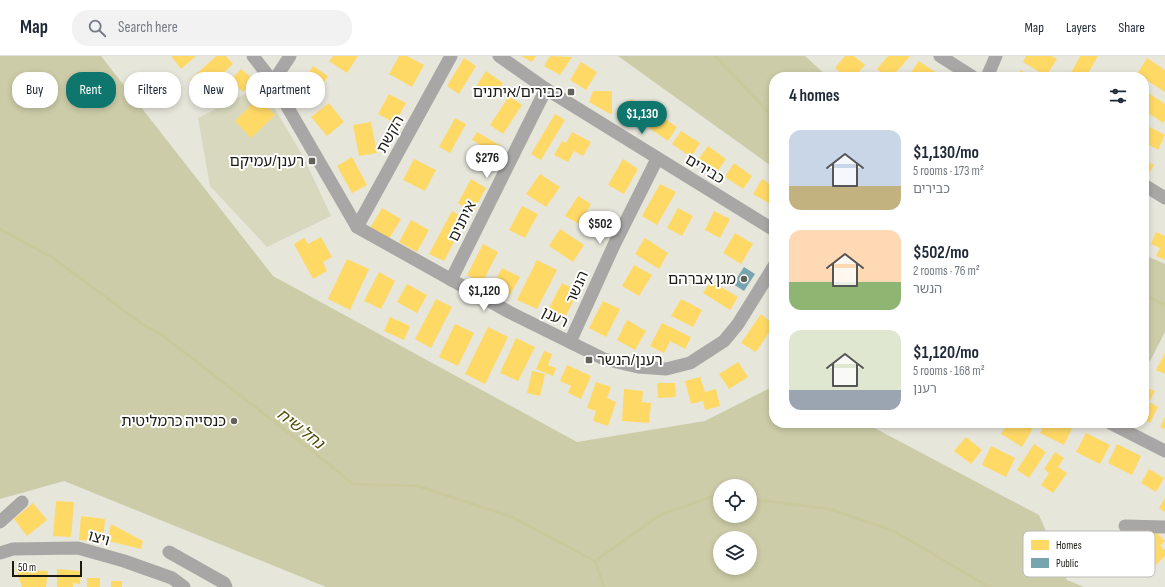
<!DOCTYPE html>
<html lang="en">
<head>
<meta charset="utf-8">
<style>
  body { margin:0; font-family:"Sofia Sans Condensed","Noto Sans Hebrew",sans-serif; background:#f2f2f3; color:#1f2937; height:100vh; display:flex; flex-direction:column; font-size:15px; white-space:nowrap }
  * { box-sizing:border-box; margin:0 }
  p { font-size:13px; color:#747a83 }
  .icon { flex:none; width:22px; height:22px; fill:none; stroke:currentColor; stroke-width:2; stroke-linecap:round; stroke-linejoin:round }
  .map { position:relative; flex:1; overflow:hidden }
  .drawer { position:absolute; left:769px; top:16px; width:380px; height:356px; display:flex; flex-direction:column; background:#fff; border-radius:16px; box-shadow:0 2px 6px #0003 }
  .drawer>* { flex:none }
  .guide { position:absolute; left:12px; top:16px; width:380px; height:36px; display:flex; gap:8px }
  .tools { position:absolute; left:713px; top:423px; display:grid; gap:8px }
  .tools a { display:grid; place-items:center; width:44px; height:44px; border-radius:50%; background:#fff; box-shadow:0 2px 6px #0003; font-size:20px }
  .scale { position:absolute; left:12px; bottom:10px; width:70px; box-sizing:border-box; padding-left:4px; border:2px solid #1b1b14; border-top:0; font-size:11px; line-height:14px; white-space:nowrap; color:#1b1b14; -webkit-text-stroke:3px #fff; paint-order:stroke }
  .price { position:absolute; translate:-50% -34px; padding:0 9px; border-radius:14px; background:#fff; color:#222; font-size:13px; line-height:26px; filter:drop-shadow(0 1px 2px #0008) }
  .price::after { content:''; position:absolute; left:50%; top:24px; width:12px; height:9px; margin-left:-6px; background:inherit; clip-path:polygon(0 0,100% 0,50% 100%) }
  .price.active { background:#0f766e; color:#fff }
  ul { padding:0; list-style:none }
  li { display:flex; align-items:center; gap:12px; height:100px; padding:0 20px }
  li span { display:grid; place-items:center; flex:none; width:112px; height:80px; border-radius:12px; color:#555 }
  li>.icon { margin-inline-start:auto }
  span .icon { width:48px; height:48px; fill:#fffc; stroke-width:1 }
  li b { font-size:17px }
  h2 { display:flex; justify-content:space-between; align-items:center; height:48px; padding:0 20px; font-size:17px }
  .chip { padding:0 14px; border-radius:16px; background:#fff; box-shadow:0 2px 6px #0003; font-size:14px; line-height:36px }
  .chip.active { background:#0f766e; color:#fff }
  header { display:flex; align-items:center; gap:24px; box-sizing:border-box; height:56px; padding:0 20px; background:#fff; border-bottom:1px solid #e0e1e3 }
  header strong { font-size:19px }
  nav { display:flex; gap:22px; margin-inline-start:auto; font-size:14px }
  .search { width:280px; height:36px; background:#f2f2f3; display:flex; align-items:center; gap:10px; box-sizing:border-box; padding:0 14px; border-radius:16px; color:#747a83; font-size:15px }
  .map>svg:first-child { display:block }
  .green { fill:#d8d8be }
  .forest { fill:#cdcca8; fill-rule:evenodd }
  .homes { fill:#ffd966 }
  .public { fill:#76a5af }
  .lines { fill:none; stroke-linecap:round; stroke-linejoin:round }
  .stream { stroke:#c9c99d; stroke-width:3 }
  .minor { stroke:#a9a6a6; stroke-width:13 }
  .poi-dot { fill:#62625a; stroke:#fff; stroke-width:1.5 }
  .labels { text-anchor:middle; stroke-width:4; stroke-linejoin:round; paint-order:stroke }
  .poi-label { font-size:15px; fill:#1b1b14; stroke:#fff; text-anchor:end }
  .street-label { font-size:15px; fill:#1b1b14; stroke:#fff }
  .water-label { font-size:16px; font-style:italic; fill:#4e4c03; stroke:#fff }
  .key { fill:#fff; stroke:#bbbbb8; stroke-width:1 }
  .key-label { font-size:11px; fill:#1b1b14 }
</style>
</head>
<body>
<header>
<strong>Map</strong>
<div class="search"><svg class="icon" aria-label="search" viewBox="0 0 24 24"><circle cx="10" cy="10" r="6"/><path d="M15 15l6 6"/></svg>Search here</div>
<nav><a>Map</a><a>Layers</a><a>Share</a></nav>
</header>
<div class="map">
<svg width="1165" height="531" viewBox="0 0 1165 531">
  <rect width="100%" height="100%" fill="#e6e6db"/>
  <!-- green -->
  <polygon class="green" points="261,30 303,100 331,160 267,191 210,130 198,62"/>
  <!-- forest -->
  <g class="forest">
    <path d="M 0,0 L 101,0 L 273,220 L 577,386 L 705,365 L 774,330 L 774,367 L 865,367 L 1039,459 L 1067,524 L 1084,531 L 326,531 L 64,425 L 0,443 ZM 720,430 L 750,430 L 750,460 L 720,460 ZM 720,482 L 750,482 L 750,512 L 720,512 Z"/>
    <polygon points="618,0 805,0 828,21 774,21 774,112"/>
    <polygon points="1144,199 1165,208 1165,276 1150,305 1144,302"/>
  </g>
  <!-- homes -->
  <g class="homes">
    <polygon points="171,0 196,0 181,13"/>
    <polygon points="216,0 226,0 233,8 202,37 190,24"/>
    <polygon points="333,0 358,0 347,17 329,5"/>
    <polygon points="399,0 407,0 424,9 412,31 389,18"/>
    <polygon points="521,0 536,0 532,6"/>
    <polygon points="550,0 572,1 560,19 544,10"/>
    <polygon points="845,0 854,0 865,9 854,21 845,21 835,12"/>
    <polygon points="888,0 910,0 892,21 886,21 877,13"/>
    <polygon points="1026,0 1052,0 1057,3 1046,20 1023,6"/>
    <polygon points="1080,0 1098,0 1086,21 1069,21"/>
    <polygon points="464,2 476,10 459,38 447,30"/>
    <polygon points="1147,2 1165,14 1165,36 1137,18"/>
    <polygon points="919,5 935,16 932,21 915,21 910,18"/>
    <polygon points="581,6 597,16 586,34 570,24"/>
    <polygon points="313,10 328,20 312,46 296,36"/>
    <polygon points="241,13 254,24 243,36 231,24"/>
    <polygon points="1021,14 1031,21 1017,21"/>
    <polygon points="486,15 503,27 493,43 475,32"/>
    <polygon points="1144,34 1165,48 1165,64 1163,67 1144,54"/>
    <polygon points="593,35 612,35 612,59 589,46"/>
    <polygon points="389,38 406,47 395,67 378,58"/>
    <polygon points="509,40 522,49 503,78 490,69"/>
    <polygon points="258,42 275,59 251,82 235,65"/>
    <polygon points="631,43 649,54 638,71 621,60"/>
    <polygon points="329,47 344,66 327,80 311,61"/>
    <polygon points="555,58 565,64 541,104 531,98"/>
    <polygon points="659,59 677,71 668,85 649,72"/>
    <polygon points="455,62 466,68 450,97 439,91"/>
    <polygon points="371,66 377,97 359,100 353,69"/>
    <polygon points="1144,68 1165,79 1158,94 1144,86"/>
    <polygon points="681,75 700,87 691,101 672,88"/>
    <polygon points="477,76 501,90 496,98 472,84"/>
    <polygon points="572,76 591,86 583,100 574,95 568,106 554,99 562,85 566,87"/>
    <polygon points="708,90 726,103 717,116 698,104"/>
    <polygon points="470,97 496,100 495,113 469,110"/>
    <polygon points="352,101 367,129 352,137 337,110"/>
    <polygon points="414,103 436,114 425,135 403,124"/>
    <polygon points="623,103 638,113 624,138 608,129"/>
    <polygon points="1144,103 1154,109 1147,121 1144,119"/>
    <polygon points="734,107 752,120 743,133 725,121"/>
    <polygon points="540,118 560,131 546,151 526,138"/>
    <polygon points="471,123 486,132 473,156 458,147"/>
    <polygon points="762,123 774,131 774,146 772,149 753,138"/>
    <polygon points="660,128 676,136 657,169 642,160"/>
    <polygon points="578,140 591,148 579,168 565,160"/>
    <polygon points="522,150 538,158 525,182 509,174"/>
    <polygon points="382,152 401,163 389,183 370,172"/>
    <polygon points="678,152 693,160 682,180 667,172"/>
    <polygon points="452,155 466,163 444,205 429,198"/>
    <polygon points="714,155 730,163 720,182 705,174"/>
    <polygon points="411,164 429,174 417,196 399,186"/>
    <polygon points="560,173 584,189 573,206 549,190"/>
    <polygon points="1156,176 1165,180 1165,204 1156,200 1160,192 1151,188"/>
    <polygon points="735,177 753,188 741,208 723,197"/>
    <polygon points="321,181 332,201 323,206 327,215 313,223 294,188 304,182 308,188"/>
    <polygon points="645,182 668,197 659,213 635,198"/>
    <polygon points="483,188 498,196 482,227 467,219"/>
    <polygon points="347,203 369,213 350,254 328,243"/>
    <polygon points="537,204 557,214 537,253 517,244"/>
    <polygon points="634,209 652,219 639,240 622,230"/>
    <polygon points="502,212 520,221 510,239 492,230"/>
    <polygon points="379,216 395,225 381,253 364,245"/>
    <polygon points="711,225 738,241 730,254 703,237"/>
    <polygon points="562,227 578,235 564,264 547,256"/>
    <polygon points="407,228 427,239 417,257 397,246"/>
    <polygon points="436,243 452,251 431,292 415,283"/>
    <polygon points="681,243 702,254 693,271 671,260"/>
    <polygon points="603,245 620,253 606,281 589,272"/>
    <polygon points="761,258 774,269 756,296 741,287"/>
    <polygon points="390,261 410,270 404,284 384,275"/>
    <polygon points="627,264 646,275 635,294 617,284"/>
    <polygon points="662,267 691,281 685,293 670,285 664,297 650,290"/>
    <polygon points="455,268 474,277 458,310 439,301"/>
    <polygon points="488,271 508,281 485,328 465,318"/>
    <polygon points="516,282 535,291 518,325 500,317"/>
    <polygon points="544,295 552,298 548,309 556,312 553,320 536,313"/>
    <polygon points="1165,297 1165,318 1156,314"/>
    <polygon points="738,306 748,321 729,333 719,318"/>
    <polygon points="567,309 591,320 581,343 568,337 571,330 560,325"/>
    <polygon points="532,315 545,318 540,340 527,337"/>
    <polygon points="700,321 705,336 716,333 720,350 705,354 703,345 691,348 685,325"/>
    <polygon points="596,326 611,331 607,342 616,346 608,370 593,365 596,355 587,352"/>
    <polygon points="657,327 675,327 676,341 658,342"/>
    <polygon points="1145,331 1155,335 1149,346 1158,351 1150,367 1144,364"/>
    <polygon points="624,333 643,335 642,346 651,347 649,367 622,365"/>
    <polygon points="1165,361 1165,373 1160,371"/>
    <polygon points="1008,367 1036,367 1022,391 1001,378"/>
    <polygon points="1045,367 1067,367 1073,370 1064,389 1040,377"/>
    <polygon points="1086,377 1110,389 1100,408 1076,396"/>
    <polygon points="966,381 982,394 971,408 954,395"/>
    <polygon points="1034,388 1046,396 1029,422 1017,414"/>
    <polygon points="1117,388 1141,400 1132,419 1108,407"/>
    <polygon points="991,390 1015,402 1006,421 982,409"/>
    <polygon points="1055,396 1064,402 1058,411 1067,417 1053,437 1041,429 1049,417 1044,413"/>
    <polygon points="1149,413 1164,422 1156,436 1141,427"/>
    <polygon points="1165,442 1165,456 1159,452"/>
    <polygon points="56,445 74,446 71,481 53,480"/>
    <polygon points="33,447 47,464 27,480 14,463"/>
    <polygon points="81,460 105,463 103,486 79,484"/>
    <polygon points="111,468 143,485 141,493 108,485"/>
    <polygon points="1155,475 1165,485 1160,490 1165,494 1165,500 1156,509 1138,491"/>
    <polygon points="16,513 48,515 46,531 22,531"/>
    <polygon points="57,513 81,515 80,528 73,527 73,531 57,531"/>
    <rect x="87" y="522" width="13" height="9"/>
    <rect x="111" y="525" width="11" height="6"/>
  </g>
  <!-- public -->
  <polygon class="public" points="744,211 755,218 744,235 733,228"/>
  <g class="lines">
    <!-- stream -->
    <g class="stream">
      <polyline points="715,0 774,62"/>
      <polyline points="0,173 53,202 142,268 162,279 316,398 353,428 418,430 512,461 595,505 604,531"/>
      <polyline points="1144,239 1165,249"/>
      <polyline points="750,443 830,453 894,475 989,531"/>
      <polyline points="595,505 660,459 710,441 720,441"/>
    </g>
    <!-- minor -->
    <g class="minor">
      <polyline points="253,0 273,26 357,171 509,256 604,303 638,311 666,313 690,307 724,285 738,268 774,210"/>
      <polyline points="499,0 546,33 774,174"/>
      <polyline points="940,0 973,21"/>
      <polyline points="987,21 996,0"/>
      <polyline points="273,26 290,0"/>
      <polyline points="1144,129 1165,142"/>
      <polyline points="357,171 451,0"/>
      <polyline points="451,224 546,33"/>
      <polyline points="570,286 614,189 657,103"/>
      <polyline points="1110,367 1165,395"/>
      <polyline points="0,466 22,446"/>
      <polyline points="1125,470 1165,471"/>
      <polyline points="169,496 224,527 226,531"/>
      <polyline points="0,497 13,493 78,492 124,505 172,522 184,531"/>
    </g>
  </g>
  <!-- markers -->
  <g class="poi-dot">
    <rect x="567" y="32" width="8" height="8" rx="2"/>
    <rect x="308" y="101" width="8" height="8" rx="2"/>
    <circle cx="744" cy="223" r="4"/>
    <rect x="585" y="300" width="8" height="8" rx="2"/>
    <circle cx="234" cy="365" r="4"/>
  </g>
  <g class="labels">
    <!-- poi labels -->
    <g class="poi-label">
      <text x="563" y="41">כבירים/איתנים</text>
      <text x="304" y="110">רענן/עמיקם</text>
      <text x="736" y="228">מגן אברהם</text>
      <text x="597" y="309" text-anchor="start">רענן/הנשר</text>
      <text x="226" y="370">כנסייה כרמליטית</text>
    </g>
    <!-- street labels -->
    <g class="street-label">
      <text transform="translate(390 78) rotate(-61)" y="5">הקשת</text>
      <text transform="translate(705 113) rotate(31)" y="5">כבירים</text>
      <text transform="translate(462 165) rotate(-63)" y="5">איתנים</text>
      <text transform="translate(577 231) rotate(-66)" y="5">הנשר</text>
      <text transform="translate(555 261) rotate(27)" y="5">רענן</text>
      <text transform="translate(99 482) rotate(16)" y="5">ויצו</text>
    </g>
    <!-- water labels -->
    <g class="water-label">
      <text transform="translate(301 372) rotate(38)" y="6">נחל שיח</text>
    </g>
  </g>
  <!-- legend -->
  <rect x="1023" y="475" width="132" height="46" rx="6" class="key"/>
  <rect x="1031" y="484" width="18" height="10" fill="#ffd966"/>
  <rect x="1031" y="502" width="18" height="10" fill="#76a5af"/>
  <g class="key-label">
    <text x="1056" y="493">Homes</text>
    <text x="1056" y="511">Public</text>
  </g>
</svg>
<div class="tools">
<a><svg class="icon" aria-label="locate" viewBox="0 0 24 24"><circle cx="12" cy="12" r="6"/><path d="M12 2v4M12 18v4M2 12h4M18 12h4"/></svg></a>
<a><svg class="icon" aria-label="layers" viewBox="0 0 24 24"><path d="M12 4l9 5-9 5-9-5zM3 14l9 5 9-5"/></svg></a>
</div>
<div class="scale">50 m</div>
<b class="price active" style="left:642px;top:79px">$1,130</b>
<b class="price" style="left:487px;top:123px">$276</b>
<b class="price" style="left:600px;top:189px">$502</b>
<b class="price" style="left:484px;top:256px">$1,120</b>
<div class="guide">
<a class="chip">Buy</a>
<a class="chip active">Rent</a>
<a class="chip">Filters</a>
<a class="chip">New</a>
<a class="chip">Apartment</a>
</div>
<section class="drawer">
<h2>4 homes<svg class="icon" aria-label="filters" viewBox="0 0 24 24"><path d="M4 7h16M4 17h16"/><circle cx="9" cy="7" r="2"/><circle cx="15" cy="17" r="2"/></svg></h2>
<ul>
<li><span style="background:linear-gradient(#c9d6e8 70%,#c2b280 0)"><svg class="icon" aria-label="home" viewBox="0 0 24 24"><path d="M3 11l9-7 9 7M6 9v11h12V9"/></svg></span><div><b>$1,130/mo</b><p>5 rooms · 173 m²</p><p>כבירים</p></div></li>
<li><span style="background:linear-gradient(#ffd9b3 65%,#8fb573 0)"><svg class="icon" aria-label="home" viewBox="0 0 24 24"><path d="M3 11l9-7 9 7M6 9v11h12V9"/></svg></span><div><b>$502/mo</b><p>2 rooms · 76 m²</p><p>הנשר</p></div></li>
<li><span style="background:linear-gradient(#dfe7d0 75%,#9aa5b1 0)"><svg class="icon" aria-label="home" viewBox="0 0 24 24"><path d="M3 11l9-7 9 7M6 9v11h12V9"/></svg></span><div><b>$1,120/mo</b><p>5 rooms · 168 m²</p><p>רענן</p></div></li>
</ul>
</section>
</div>
</body>
</html>
